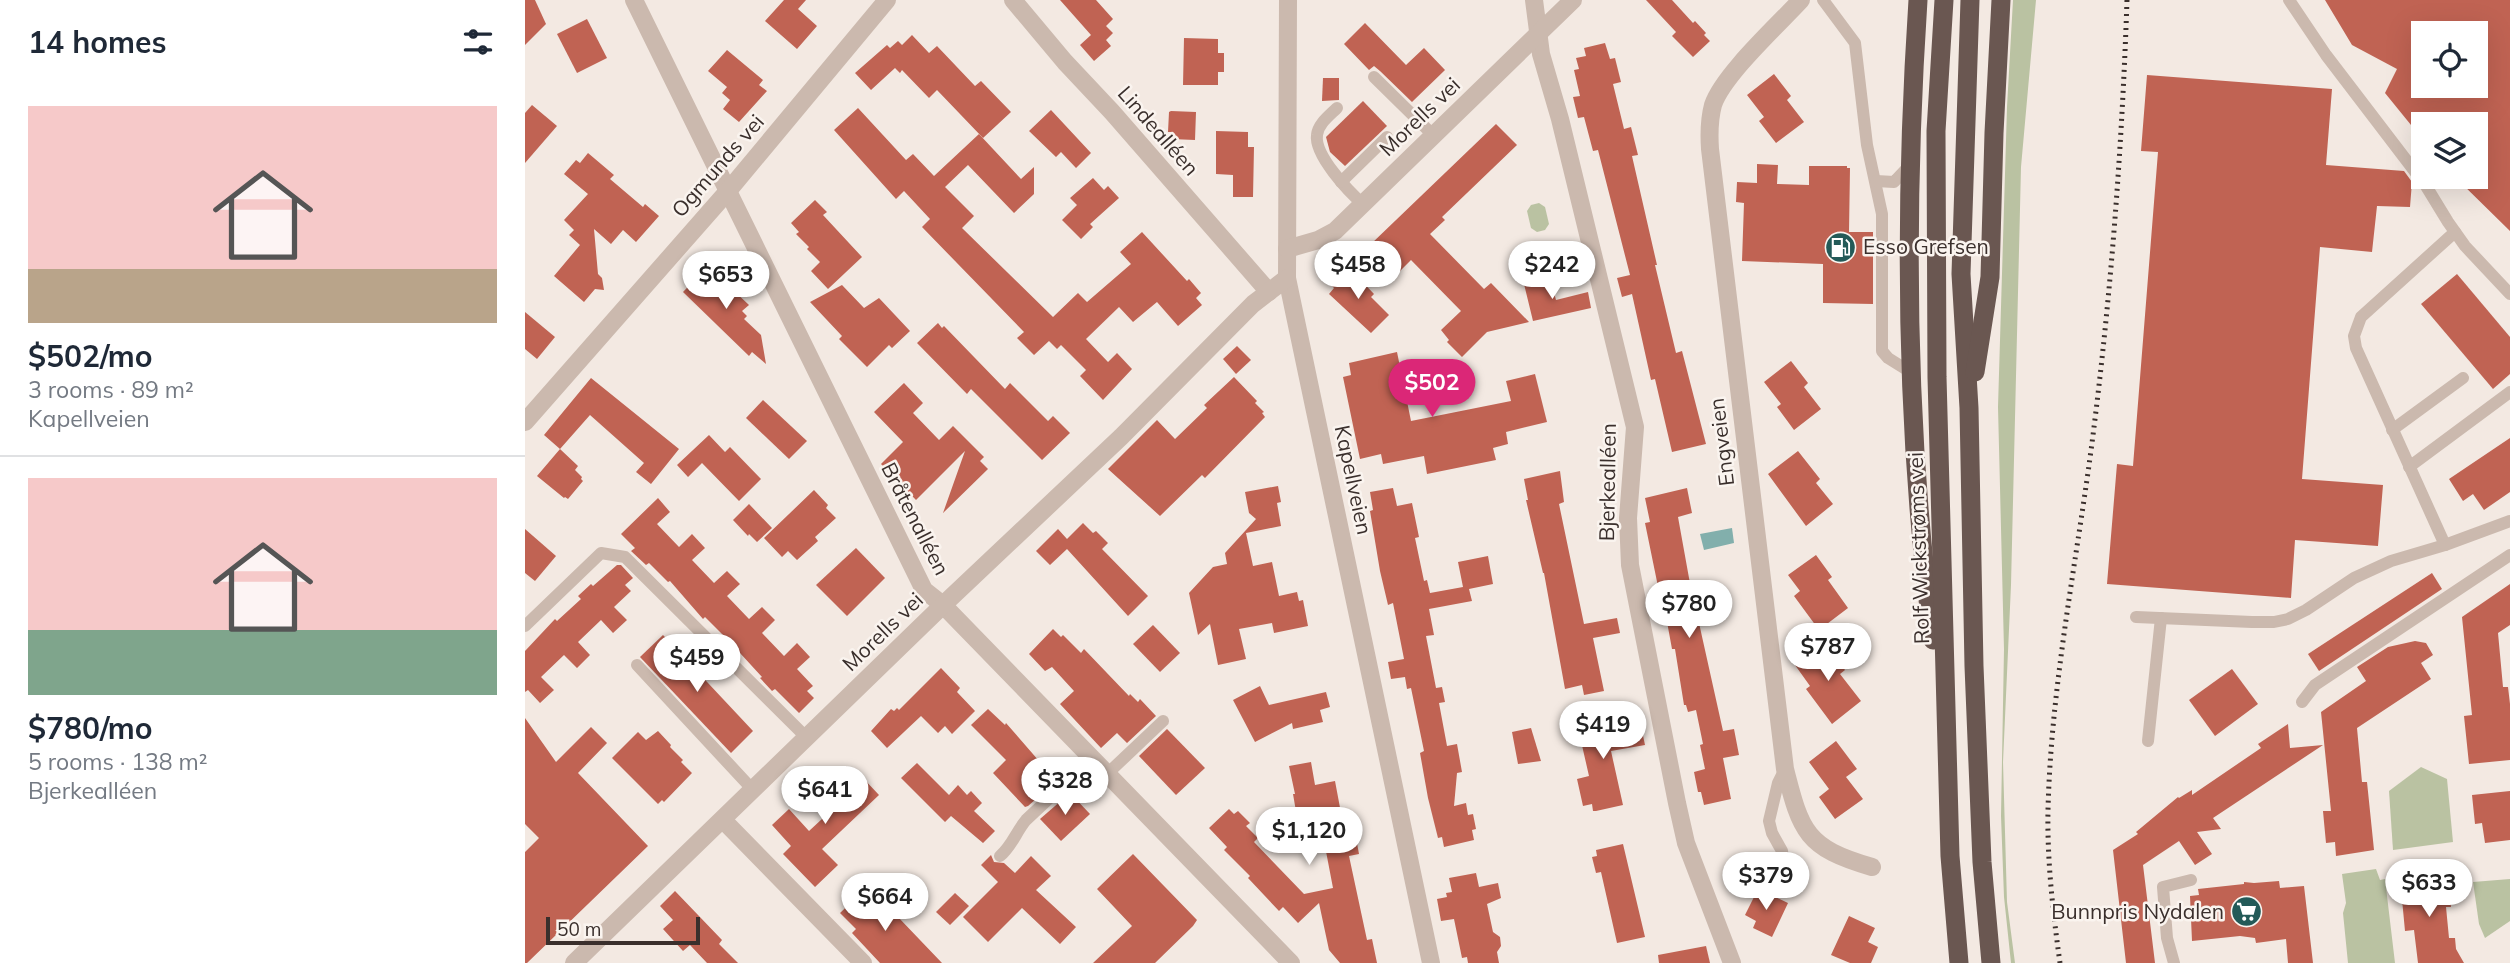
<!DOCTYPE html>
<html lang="en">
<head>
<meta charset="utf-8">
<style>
  body { margin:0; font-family:Mulish,sans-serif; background:#f6f6f7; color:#1f2937; height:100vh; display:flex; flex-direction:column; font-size:26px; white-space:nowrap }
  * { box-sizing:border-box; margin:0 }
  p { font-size:23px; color:#747a83 }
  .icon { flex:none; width:38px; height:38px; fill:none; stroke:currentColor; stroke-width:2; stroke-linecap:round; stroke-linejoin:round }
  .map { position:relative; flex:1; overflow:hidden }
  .sheet { display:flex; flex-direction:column; background:#fff; width:525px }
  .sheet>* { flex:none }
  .tools { position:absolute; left:1886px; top:21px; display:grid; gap:14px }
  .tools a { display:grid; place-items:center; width:77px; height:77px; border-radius:0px; background:#fff; box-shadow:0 7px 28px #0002; font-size:35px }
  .scale { position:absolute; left:21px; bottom:18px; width:154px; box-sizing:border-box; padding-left:7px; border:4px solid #3a2f2c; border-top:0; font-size:19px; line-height:24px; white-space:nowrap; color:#3a2f2c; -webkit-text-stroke:5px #faf4ef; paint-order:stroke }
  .price { position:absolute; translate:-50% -60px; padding:0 16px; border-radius:24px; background:#fff; color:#222; font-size:23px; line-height:46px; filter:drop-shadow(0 2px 4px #0008) }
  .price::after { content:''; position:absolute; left:50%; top:42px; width:21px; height:16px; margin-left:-10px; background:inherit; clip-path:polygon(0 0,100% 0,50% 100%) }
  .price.active { background:#db2777; color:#fff }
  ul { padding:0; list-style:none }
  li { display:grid; align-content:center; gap:14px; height:371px; padding:0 28px }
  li+li { border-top:2px solid #e0e1e3 }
  li span { display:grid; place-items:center; height:217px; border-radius:0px; color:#555 }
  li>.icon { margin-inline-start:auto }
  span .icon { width:126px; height:126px; fill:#fffc; stroke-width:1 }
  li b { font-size:30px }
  h2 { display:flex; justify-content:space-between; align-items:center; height:84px; padding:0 28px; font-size:30px }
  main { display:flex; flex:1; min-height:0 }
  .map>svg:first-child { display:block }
  .green { fill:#bac2a2 }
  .water { fill:#82afac }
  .building { fill:#c06353; fill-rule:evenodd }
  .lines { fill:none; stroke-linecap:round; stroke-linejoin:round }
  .service { stroke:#cbb9ae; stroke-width:12 }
  .minor { stroke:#cbb9ae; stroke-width:18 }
  .trunk { stroke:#6a5751; stroke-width:19 }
  .rail { stroke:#3a2f2c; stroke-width:5; stroke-dasharray:2 5; stroke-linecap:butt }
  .labels { text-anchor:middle; stroke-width:5; stroke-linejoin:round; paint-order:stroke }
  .street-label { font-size:21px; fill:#3a2f2c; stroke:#faf4ef }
  .poi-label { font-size:21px; fill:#3a2f2c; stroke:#faf4ef; text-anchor:start }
</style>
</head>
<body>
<main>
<section class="sheet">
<h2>14 homes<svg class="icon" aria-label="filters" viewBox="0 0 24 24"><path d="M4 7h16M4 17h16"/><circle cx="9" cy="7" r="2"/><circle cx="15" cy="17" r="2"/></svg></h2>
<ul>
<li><span style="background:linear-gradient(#f6c9c9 75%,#b9a48a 0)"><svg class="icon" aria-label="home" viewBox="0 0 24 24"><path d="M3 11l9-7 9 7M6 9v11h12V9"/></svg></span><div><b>$502/mo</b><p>3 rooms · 89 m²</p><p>Kapellveien</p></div></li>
<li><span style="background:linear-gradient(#f6c9c9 70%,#7fa58c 0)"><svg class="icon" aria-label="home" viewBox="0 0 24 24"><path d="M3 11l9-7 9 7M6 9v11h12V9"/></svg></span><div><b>$780/mo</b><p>5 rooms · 138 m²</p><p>Bjerkealléen</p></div></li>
</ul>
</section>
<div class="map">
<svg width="1985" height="963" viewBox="0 0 1985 963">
  <rect width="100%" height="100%" fill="#f3e9e2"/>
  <!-- green -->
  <g class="green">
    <polygon points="1488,0 1511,0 1496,167 1486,585 1478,762 1482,902 1490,963 1486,963 1479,897 1476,816 1479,649 1473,407 1482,107"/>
    <polygon points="1014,203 1020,207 1024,224 1020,230 1012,232 1006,228 1002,211 1006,205"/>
    <polygon points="1896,767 1922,779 1928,842 1868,850 1864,791"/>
    <polygon points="1851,869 1855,880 1860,879 1870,963 1823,963 1818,913 1821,903 1817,874"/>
    <polygon points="1985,879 1985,921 1960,938 1954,924 1948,882"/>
  </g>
  <!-- water -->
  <polygon class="water" points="1207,528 1209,543 1179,550 1175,534"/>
  <!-- building -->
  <g class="building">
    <polygon points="0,0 10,0 21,24 0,45"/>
    <polygon points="259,0 281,0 273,9 292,26 272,49 240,21"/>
    <polygon points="535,0 571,0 588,19 581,26 588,33 581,40 586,46 569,61 555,45 566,35"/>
    <polygon points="1121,0 1147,0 1168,23 1170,21 1181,33 1179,35 1185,41 1168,57 1147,36 1151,32"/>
    <path d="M 1800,0 L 1985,0 L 1985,231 L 1930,177 L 1951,177 L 1951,124 L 1899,124 L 1899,141 L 1860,93 L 1872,69 L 1827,45 ZM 1899,33 L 1951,33 L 1951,86 L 1899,86 Z"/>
    <polygon points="62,19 82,58 52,73 32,34"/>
    <polygon points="840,23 881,65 899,48 920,70 887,102 855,71 849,66 844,70 819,44"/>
    <polygon points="387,35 404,53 412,46 450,86 456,81 486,112 458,138 412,90 404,98 377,70 375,73 370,68 346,90 330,73 362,45 365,48 373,41 377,45"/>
    <polygon points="659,38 693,39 693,53 699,53 699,72 693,72 693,85 658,85"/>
    <polygon points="1080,43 1085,59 1090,58 1096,82 1088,84 1099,129 1106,127 1113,155 1107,156 1132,265 1130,265 1151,353 1157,351 1181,444 1147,452 1130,379 1126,380 1107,294 1097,297 1092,278 1105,275 1073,150 1068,151 1059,117 1053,118 1048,97 1055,96 1049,70 1054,69 1051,58 1061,56 1059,48"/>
    <polygon points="202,50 238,80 234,85 242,91 214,122 198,109 205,100 197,93 202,87 183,71"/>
    <polygon points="1249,74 1266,96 1262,100 1279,122 1251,143 1234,121 1239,117 1222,95"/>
    <polygon points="1622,75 1807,89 1801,165 1879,171 1887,182 1885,207 1852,206 1847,252 1795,247 1777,479 1858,485 1853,546 1770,540 1766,598 1582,584 1592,464 1608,466 1633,152 1616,151"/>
    <polygon points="798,78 814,78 814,100 797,101"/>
    <polygon points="838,101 862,126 820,166 805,152 801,137"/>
    <polygon points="7,105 32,126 0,163 0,113"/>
    <polygon points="333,108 381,160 388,154 409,176 454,134 496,179 509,167 509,194 489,213 443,165 420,187 449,216 437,228 528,317 553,293 562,302 606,264 595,252 617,232 662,281 664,279 676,293 671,298 677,305 653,326 632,302 608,322 594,307 561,339 583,362 592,353 607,369 578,400 555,376 561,370 536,345 532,349 524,341 509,355 492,338 499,332 397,227 405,219 379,191 371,199 309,130"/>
    <polygon points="526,110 566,153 551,168 536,152 531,157 504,131"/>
    <polygon points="646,111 671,112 670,140 646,139 646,132 643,132 644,112"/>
    <polygon points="971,124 992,145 917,217 920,220 905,234 959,289 966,283 1004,322 962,332 937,357 922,342 924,340 916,330 936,311 886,260 873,273 846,244"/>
    <polygon points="691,131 723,132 723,147 729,147 728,197 708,197 708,175 691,174"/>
    <polygon points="63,153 89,175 85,179 118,207 120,204 134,216 111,242 98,230 86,244 69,229 73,274 77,278 79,290 70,289 59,302 29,276 55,245 44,235 49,230 39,220 63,194 39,174 51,160 55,163"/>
    <polygon points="1232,164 1253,165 1252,184 1284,185 1284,166 1322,166 1322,168 1325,168 1324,232 1348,232 1348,304 1298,303 1298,264 1217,261 1219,203 1211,202 1212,182 1232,183"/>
    <polygon points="568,178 579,190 583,186 594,198 565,224 568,227 556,239 537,220 552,205 545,198"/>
    <polygon points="290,200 302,212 298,215 337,257 303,289 286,271 295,262 282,249 284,247 271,234 274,232 266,223"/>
    <polygon points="181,268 188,275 190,273 224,305 217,311 222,316 219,319 236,335 241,364 227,352 224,356 158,292"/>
    <polygon points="817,272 821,276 830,274 849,294 846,297 864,315 846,333 804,294 809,288 805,284"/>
    <polygon points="1932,274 1985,337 1985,374 1968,389 1896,304"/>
    <polygon points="1025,278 1031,300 1063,292 1066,308 1008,321 999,284"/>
    <polygon points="317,285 339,308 354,298 385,331 367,348 364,345 342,367 314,339 317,336 285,302"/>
    <polygon points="0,312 30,337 12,359 0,349"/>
    <polygon points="413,323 417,328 419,326 480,389 485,383 523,421 528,416 545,433 517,460 446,389 442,394 392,343"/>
    <polygon points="712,346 726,360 711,374 698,359"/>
    <polygon points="872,352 886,421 986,401 981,381 1010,374 1022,422 981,432 983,444 968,448 971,460 902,474 899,456 858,464 856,454 835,459 818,377 826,375 824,363"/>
    <polygon points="1266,361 1283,383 1279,387 1296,409 1269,430 1252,407 1256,404 1239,382"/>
    <polygon points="709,377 732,401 730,403 739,412 737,413 740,417 680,478 677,475 635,516 583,469 632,420 650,439 682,408 679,405"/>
    <polygon points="66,378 154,449 126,484 111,472 119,463 65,415 35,449 19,435"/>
    <polygon points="379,383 398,403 388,413 414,440 428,426 459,457 455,461 463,469 418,513 440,451 391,500 356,464 378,442 349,412"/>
    <polygon points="238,400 282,441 264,459 221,418"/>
    <polygon points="184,435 200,452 205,447 236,479 214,501 177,463 163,477 152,465"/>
    <polygon points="1985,438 1985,492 1959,510 1948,494 1938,501 1924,479"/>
    <polygon points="35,449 53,466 50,470 57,477 56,479 58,481 43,499 40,497 39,498 12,476"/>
    <polygon points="1273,451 1295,479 1291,483 1308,504 1281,526 1243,474"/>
    <polygon points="1035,471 1039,502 1034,504 1059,624 1092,618 1095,633 1068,638 1079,691 1059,695 1057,685 1040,689 1019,573 1018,573 1001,500 1003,500 999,479"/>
    <polygon points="753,486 756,502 752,503 756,526 721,533 728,566 747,562 754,596 772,592 774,601 778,600 783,626 749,633 747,623 714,629 721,659 693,665 685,624 673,635 664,593 688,567 702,564 700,553 731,519 724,513 720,492"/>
    <polygon points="868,488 872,506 887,503 894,537 890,538 899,581 902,580 905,593 938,587 933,562 963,556 968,584 944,589 947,601 904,609 909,635 901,636 911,688 917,687 920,702 914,703 922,746 932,744 937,772 932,773 929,806 941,803 943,815 948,814 951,829 947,830 949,840 919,847 917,837 913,838 903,798 895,753 899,751 886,688 882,689 880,677 866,679 863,662 879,659 868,603 863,605 855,571 845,511 848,510 845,492"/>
    <polygon points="1162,488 1167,513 1153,517 1164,578 1198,731 1209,729 1214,755 1198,758 1206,799 1179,805 1176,792 1173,792 1169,772 1180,769 1175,745 1178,744 1171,710 1163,712 1161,705 1159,705 1150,649 1147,649 1140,611 1138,611 1120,523 1125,522 1120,498"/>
    <polygon points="289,490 303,505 301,508 311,518 290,537 293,541 272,560 263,551 257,557 239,538"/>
    <polygon points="133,498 145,512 132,524 154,547 167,534 180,548 167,560 189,583 202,571 215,584 202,596 224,619 237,607 250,620 237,633 259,656 272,643 285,657 272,669 288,686 282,691 289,698 274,713 250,689 247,691 235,678 237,677 215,653 213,655 200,642 203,640 180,617 178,619 145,581 143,582 124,563 121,565 106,551 110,548 96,534"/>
    <polygon points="224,504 247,528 232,542 224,534 223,536 208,520"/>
    <polygon points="558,523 568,533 571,531 583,543 577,549 623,596 603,616 542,549 525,565 511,551 533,529 542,539"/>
    <polygon points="0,529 31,556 10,581 0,573"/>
    <polygon points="331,548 360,578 322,616 291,585"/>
    <polygon points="1291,555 1307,577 1303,580 1323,608 1294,630 1269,596 1275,591 1263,575"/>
    <polygon points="92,565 96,565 108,578 100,585 106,591 89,607 102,620 88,633 76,620 53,642 65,655 52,668 39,655 16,677 29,690 15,703 3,690 0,692 0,651 30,619 32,621 56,599 53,596 66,584 68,586"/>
    <polygon points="1907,573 1917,589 1794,671 1783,654"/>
    <polygon points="1985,584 1985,625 1973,633 1978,687 1983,687 1985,704 1985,760 1944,764 1939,716 1947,715 1937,617"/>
    <polygon points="628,625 655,653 635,672 608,644"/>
    <polygon points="528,629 536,637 538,635 556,653 559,649 604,696 605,694 613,702 615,699 631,716 602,743 592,733 576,748 535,704 549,691 527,667 520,671 504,654"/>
    <polygon points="138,635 228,731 206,753 115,657"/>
    <polygon points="1890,641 1901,643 1908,655 1896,663 1906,679 1832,728 1837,782 1842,782 1849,850 1811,856 1810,842 1801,843 1799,822 1798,811 1806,811 1796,712 1841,681 1832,667 1863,647"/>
    <polygon points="1299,643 1320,670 1315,674 1336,701 1307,724 1281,689 1285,686 1270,665"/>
    <polygon points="416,668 435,688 432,692 450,711 427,734 420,726 413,733 396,716 362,748 346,731 366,709 369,711 372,708 374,710"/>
    <polygon points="1707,669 1733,704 1690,736 1664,700"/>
    <polygon points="735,686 744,705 801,692 805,707 795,710 798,722 768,729 767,723 730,742 708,700"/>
    <polygon points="463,709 480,725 481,723 514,761 502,772 520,791 503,806 500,807 468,773 481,760 446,725"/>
    <polygon points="1078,714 1082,732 1116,726 1120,745 1086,751 1098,805 1071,811 1068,811 1067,804 1058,806 1052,779 1064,776 1051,719"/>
    <polygon points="0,718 31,762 66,727 82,743 53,773 123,846 2,963 0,963 0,852 14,838 0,824"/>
    <polygon points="1763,724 1765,748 1798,745 1688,818 1696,829 1672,832 1687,854 1670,865 1654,841 1618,865 1630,963 1601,963 1588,850 1613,834 1611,832 1653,797 1654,798 1667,790 1667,795 1736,748 1733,744"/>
    <polygon points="1006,728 1016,761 993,764 987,732"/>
    <polygon points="642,729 680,768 651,795 614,756"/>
    <polygon points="133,731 146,745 145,747 158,760 156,762 167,773 139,802 137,800 133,804 87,758 113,732 121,740"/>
    <polygon points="1311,741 1332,769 1321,777 1338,799 1310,819 1294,797 1304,789 1284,762"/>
    <polygon points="786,762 790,785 810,781 816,813 821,812 824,828 829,827 834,854 824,856 842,940 847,939 852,963 815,963 804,950 794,903 773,923 758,907 754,911 723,878 725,876 699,850 702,847 684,828 704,809 709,814 713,811 725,823 721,826 733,838 729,842 779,894 808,888 795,820 773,823 768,794 770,794 764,766"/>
    <polygon points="392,763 424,795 433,785 442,795 446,791 457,803 449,811 470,831 458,843 426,816 420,822 376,778"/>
    <polygon points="321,766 335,780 338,778 354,795 297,849 313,865 290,887 258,854 266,846 247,825 264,809 284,831 310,807 306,802 310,798 299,787"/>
    <polygon points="1985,791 1985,840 1960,843 1957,823 1950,824 1947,795"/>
    <polygon points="545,793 565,814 536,841 515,819"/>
    <polygon points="1098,844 1120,937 1092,943 1076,872 1071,873 1067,857 1072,856 1071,850"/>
    <polygon points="608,854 672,920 668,926 630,963 568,963 607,926 572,889"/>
    <polygon points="466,855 469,862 479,863 490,873 506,856 526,876 511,890 551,927 535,944 497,908 463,942 438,917 473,882 456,865"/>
    <polygon points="951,873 954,887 973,883 976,898 962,904 968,932 975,937 976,946 972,952 974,963 943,963 942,957 937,958 929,919 916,921 912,899 922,897 921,893 927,892 924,878"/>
    <polygon points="1914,875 1917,882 1923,882 1926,907 1921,907 1924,938 1930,938 1931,949 1939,963 1893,963 1889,930 1880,931 1875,878"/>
    <polygon points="1754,881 1755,888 1779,886 1788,963 1763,963 1761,939 1731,943 1730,938 1715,936 1667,941 1665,896 1674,895 1673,889 1719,884 1719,882 1729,883"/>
    <polygon points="340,889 370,919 373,917 417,963 355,963 327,933 331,929 315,913"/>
    <polygon points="1233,889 1263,903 1247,937 1228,928 1231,921 1220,915"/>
    <polygon points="150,891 197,940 194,944 213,963 182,963 165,945 158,951 138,929 148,920 135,906"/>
    <polygon points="430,893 444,906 425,925 411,912"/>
    <polygon points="1324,916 1350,928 1343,942 1353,947 1346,963 1325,963 1306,955"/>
    <polygon points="1181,946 1185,963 1134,963 1133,955"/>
  </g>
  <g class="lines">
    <!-- service -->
    <g class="service">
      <polyline points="1298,0 1330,43 1342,145 1357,214 1357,351 1363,358 1387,373"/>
      <polyline points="1764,0 1801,55 1901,186 1923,222 1940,246 1985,294"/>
      <polyline points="849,77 909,136"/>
      <path d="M 812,108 C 804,116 793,124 792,135 C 789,155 824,192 838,204"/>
      <polyline points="1351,181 1369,182 1385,165"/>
      <polyline points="816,182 862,137"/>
      <polyline points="1867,430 1938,378"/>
      <polyline points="1884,467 1985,392"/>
      <polyline points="1920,545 1831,348 1829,336 1836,317 1930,232"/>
      <polyline points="1611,617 1727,622 1749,622 1763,619 1781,610 1829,578 1866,561 1920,545 1985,521"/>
      <polyline points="0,626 76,553 100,557 282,738"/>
      <polyline points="112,665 228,790"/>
      <polyline points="1777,702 1790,685 1985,555"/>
      <polyline points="1623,741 1636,618"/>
      <polyline points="1260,769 1253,783 1244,821 1247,833 1257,851 1262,884"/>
      <polyline points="581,775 638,721"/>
      <path d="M 475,856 C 487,846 491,832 501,820 L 566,759"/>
      <polyline points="1649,963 1642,938 1638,887 1666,880"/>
    </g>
    <!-- minor -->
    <g class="minor">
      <polyline points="109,0 399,590 418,605 766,963"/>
      <polyline points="488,0 540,62 587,112 744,292"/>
      <polyline points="763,0 762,278 906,963"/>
      <polyline points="1009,0 1016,54 1035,119 1110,427 1103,518 1105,565 1152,803 1161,843 1207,963"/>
      <path d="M 1276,0 C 1253,25 1198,75 1188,105 C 1184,120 1184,134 1185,149 L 1260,769 C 1276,832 1281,848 1347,867"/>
      <polyline points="762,249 793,240 810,231 1048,0"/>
      <polyline points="0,422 203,191 362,0"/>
      <polyline points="198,820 338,963"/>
      <polyline points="49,963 418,605 596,437 728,304 762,278"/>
    </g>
    <!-- trunk -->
    <g class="trunk">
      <path d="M 1393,0 C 1379,212 1380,429 1408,640"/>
      <polyline points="1419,0 1411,131 1412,377 1425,856 1434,963"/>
      <polyline points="1445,0 1436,274 1444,408 1449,666 1457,862 1466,963"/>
      <polyline points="1450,372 1465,277 1469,133 1476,0"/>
    </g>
    <!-- rail -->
    <path class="rail" d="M 1535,963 C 1528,913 1522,861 1523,810 C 1526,687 1551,565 1567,443 C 1586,295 1597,148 1602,0"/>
  </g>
  <!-- icons -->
  <defs>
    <symbol id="fuel-disc" viewBox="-11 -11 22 22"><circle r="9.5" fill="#235a58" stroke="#faf4ef"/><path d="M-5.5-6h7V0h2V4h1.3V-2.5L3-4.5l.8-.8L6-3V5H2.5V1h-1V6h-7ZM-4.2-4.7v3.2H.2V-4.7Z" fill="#fff"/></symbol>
    <symbol id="supermarket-disc" viewBox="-11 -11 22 22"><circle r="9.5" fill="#235a58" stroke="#faf4ef"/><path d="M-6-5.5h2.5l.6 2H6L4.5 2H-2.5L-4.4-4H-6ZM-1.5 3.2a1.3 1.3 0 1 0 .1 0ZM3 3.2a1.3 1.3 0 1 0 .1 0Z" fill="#fff"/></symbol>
  </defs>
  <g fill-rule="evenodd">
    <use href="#fuel-disc" x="1298" y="230" width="35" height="35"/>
    <use href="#supermarket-disc" x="1704" y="894" width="35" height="35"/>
  </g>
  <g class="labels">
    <!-- street labels -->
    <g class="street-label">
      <text transform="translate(895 117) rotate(-44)" y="7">Morells vei</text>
      <text transform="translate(633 131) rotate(49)" y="7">Lindealléen</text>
      <text transform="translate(193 166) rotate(-49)" y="7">Ogmunds vei</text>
      <text transform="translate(1197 442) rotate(-97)" y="7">Engveien</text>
      <text transform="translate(828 480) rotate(78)" y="7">Kapellveien</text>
      <text transform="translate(1083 482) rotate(-89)" y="7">Bjerkealléen</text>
      <text transform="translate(390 519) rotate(63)" y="7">Bråtenalléen</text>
      <text transform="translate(1394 548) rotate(-92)" y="7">Rolf Wickstrøms vei</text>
      <text transform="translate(358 632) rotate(-44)" y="7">Morells vei</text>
    </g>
    <!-- poi labels -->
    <g class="poi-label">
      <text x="1338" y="254">Esso Grefsen</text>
      <text x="1699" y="919" text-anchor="end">Bunnpris Nydalen</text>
    </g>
  </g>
</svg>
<div class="tools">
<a><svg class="icon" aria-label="locate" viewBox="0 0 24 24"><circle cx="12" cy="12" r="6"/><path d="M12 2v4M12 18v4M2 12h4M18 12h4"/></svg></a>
<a><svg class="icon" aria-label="layers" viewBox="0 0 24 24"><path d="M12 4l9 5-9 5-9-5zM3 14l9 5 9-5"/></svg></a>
</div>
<div class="scale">50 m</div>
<b class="price" style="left:833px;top:301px">$458</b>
<b class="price" style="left:1027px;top:301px">$242</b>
<b class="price" style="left:201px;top:311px">$653</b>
<b class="price active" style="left:907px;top:419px">$502</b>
<b class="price" style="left:1164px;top:640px">$780</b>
<b class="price" style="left:1303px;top:683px">$787</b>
<b class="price" style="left:172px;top:694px">$459</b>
<b class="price" style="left:1078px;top:761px">$419</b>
<b class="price" style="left:540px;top:817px">$328</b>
<b class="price" style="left:300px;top:826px">$641</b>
<b class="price" style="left:784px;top:867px">$1,120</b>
<b class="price" style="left:1241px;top:912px">$379</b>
<b class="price" style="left:1904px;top:919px">$633</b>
<b class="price" style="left:360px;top:933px">$664</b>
</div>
</main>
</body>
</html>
